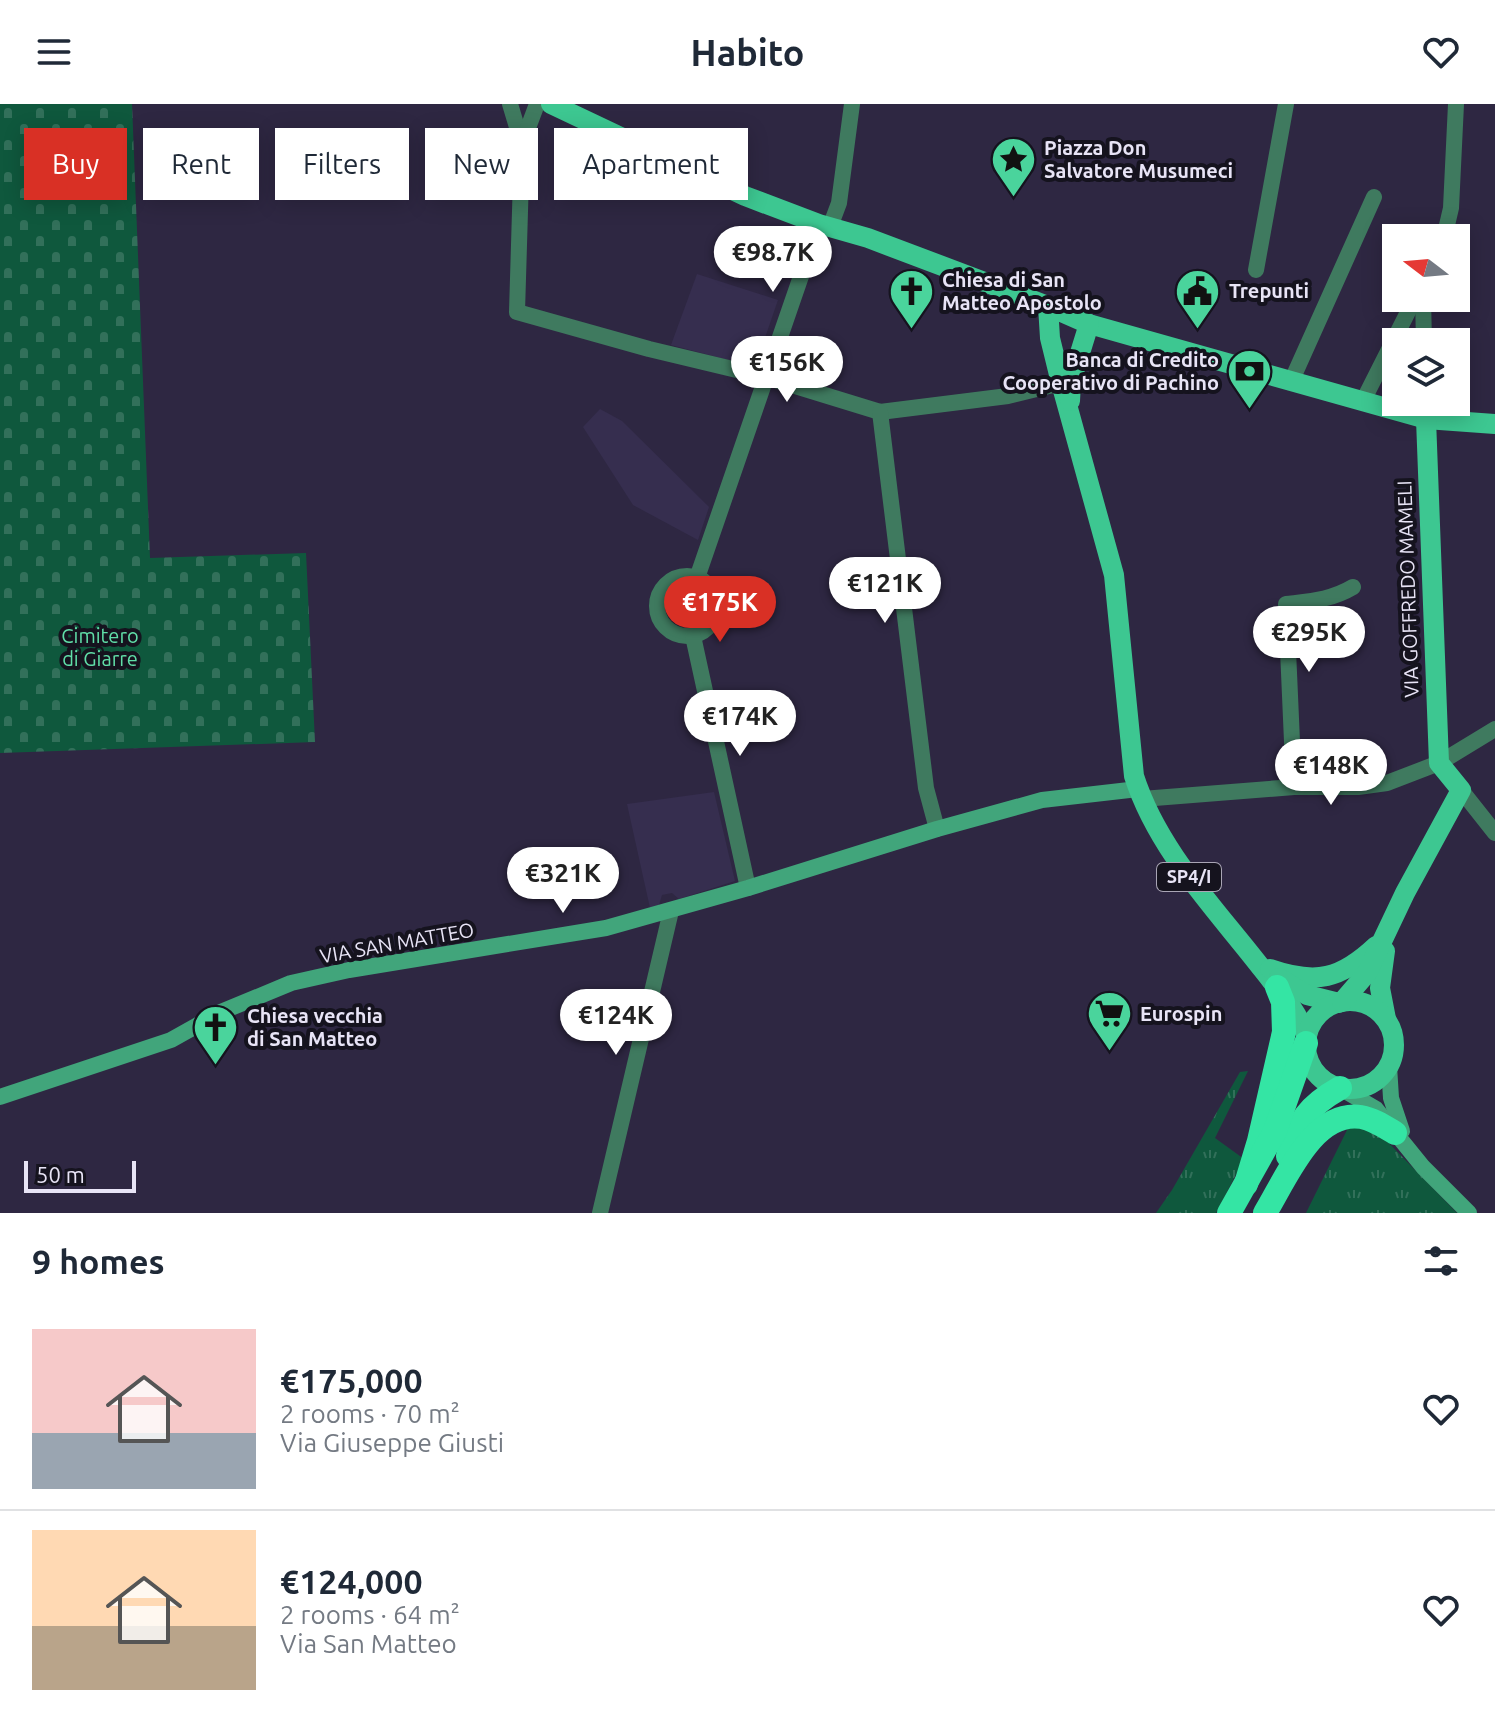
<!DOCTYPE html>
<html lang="en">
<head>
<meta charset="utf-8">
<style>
  body { margin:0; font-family:Ubuntu,sans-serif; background:#f6f6f7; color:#1f2937; height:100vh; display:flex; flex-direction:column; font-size:30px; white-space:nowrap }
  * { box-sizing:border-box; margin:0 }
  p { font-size:26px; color:#747a83 }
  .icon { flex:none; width:44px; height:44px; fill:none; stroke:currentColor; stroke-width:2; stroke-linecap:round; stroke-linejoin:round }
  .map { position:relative; height:1109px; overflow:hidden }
  .side { display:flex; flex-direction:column; background:#fff; flex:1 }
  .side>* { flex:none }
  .hud { position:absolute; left:24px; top:24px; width:800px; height:72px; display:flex; gap:16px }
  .needle { width:52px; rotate:286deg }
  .buttons { position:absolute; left:1382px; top:120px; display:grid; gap:16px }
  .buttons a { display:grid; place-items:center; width:88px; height:88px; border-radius:0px; background:#fff; box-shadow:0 4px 20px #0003; font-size:40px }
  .scale { position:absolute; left:24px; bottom:20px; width:112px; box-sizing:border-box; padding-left:8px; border:4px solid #e8e4f6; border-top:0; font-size:22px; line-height:28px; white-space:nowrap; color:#e8e4f6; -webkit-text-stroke:6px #15131e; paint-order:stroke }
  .price { position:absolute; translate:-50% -68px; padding:0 18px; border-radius:28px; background:#fff; color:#222; font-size:26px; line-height:52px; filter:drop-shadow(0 2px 4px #0008) }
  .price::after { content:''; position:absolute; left:50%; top:48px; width:24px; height:18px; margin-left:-12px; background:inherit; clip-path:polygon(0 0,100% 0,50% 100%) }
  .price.selected { background:#d93025; color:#fff }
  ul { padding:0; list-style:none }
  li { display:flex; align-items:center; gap:24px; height:200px; padding:0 32px }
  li+li { border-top:2px solid #e0e1e3 }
  li span { display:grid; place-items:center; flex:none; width:224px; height:160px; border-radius:0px; color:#555 }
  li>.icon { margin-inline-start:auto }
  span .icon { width:96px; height:96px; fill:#fffc; stroke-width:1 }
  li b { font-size:34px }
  h2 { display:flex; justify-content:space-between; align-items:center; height:96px; padding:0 32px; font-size:34px }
  .tag { padding:0 28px; border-radius:0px; background:#fff; box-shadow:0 4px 20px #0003; font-size:28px; line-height:72px }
  .tag.selected { background:#d93025; color:#fff }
  header { display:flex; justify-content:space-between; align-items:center; height:104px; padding:0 32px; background:#fff; font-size:36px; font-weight:700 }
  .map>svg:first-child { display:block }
  .built { fill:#362e4f }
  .grass { fill:url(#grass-tufts) }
  .cemetery { fill:url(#cemetery-stones) }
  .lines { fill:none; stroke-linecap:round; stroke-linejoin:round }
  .street { stroke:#3f7a5f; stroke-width:16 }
  .secondary { stroke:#41a57b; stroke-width:16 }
  .primary { stroke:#3dc791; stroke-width:20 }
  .highway { stroke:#34e5a4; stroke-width:24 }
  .labels { text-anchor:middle; stroke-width:8; stroke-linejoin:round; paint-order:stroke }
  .shield { fill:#15131e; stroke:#a9a5b5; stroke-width:2 }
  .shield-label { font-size:18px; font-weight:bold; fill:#e8e4f6 }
  .poi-label { font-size:20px; font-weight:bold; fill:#e8e4f6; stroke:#15131e; text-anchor:start }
  .street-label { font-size:20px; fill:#e8e4f6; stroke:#15131e }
  .park-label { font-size:20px; fill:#60dea8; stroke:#15131e }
</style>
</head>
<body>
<header><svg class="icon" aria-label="menu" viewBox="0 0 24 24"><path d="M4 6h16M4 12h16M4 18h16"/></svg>Habito<svg class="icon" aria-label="heart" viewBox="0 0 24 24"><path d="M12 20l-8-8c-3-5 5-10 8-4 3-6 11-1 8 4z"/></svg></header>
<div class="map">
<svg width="1495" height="1109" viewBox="0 0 1495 1109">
  <defs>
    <pattern id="grass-tufts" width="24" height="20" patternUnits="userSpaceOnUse" patternTransform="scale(2)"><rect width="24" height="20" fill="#0f583d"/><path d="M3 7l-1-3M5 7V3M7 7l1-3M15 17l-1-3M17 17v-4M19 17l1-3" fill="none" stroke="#32705a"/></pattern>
    <pattern id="cemetery-stones" width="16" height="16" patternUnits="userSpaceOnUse" patternTransform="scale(2)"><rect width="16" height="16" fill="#0f583d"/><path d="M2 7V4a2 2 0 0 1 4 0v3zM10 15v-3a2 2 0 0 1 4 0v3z" fill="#32705a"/></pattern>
  </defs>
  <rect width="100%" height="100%" fill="#2e2742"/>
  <!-- built -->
  <g class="built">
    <polygon points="697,170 778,196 755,263 671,241"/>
    <polygon points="600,305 622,317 709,403 698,436 633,401 583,323"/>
    <polygon points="714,688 735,777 679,795 672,789 662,791 659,801 650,804 627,700"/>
  </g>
  <!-- grass -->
  <g class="grass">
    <polygon points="1248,967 1215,1034 1244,1055 1216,1109 1156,1109 1172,1086 1240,968"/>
    <polygon points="1350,1020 1378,1028 1457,1109 1306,1109"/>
  </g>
  <!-- cemetery -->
  <polygon class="cemetery" points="0,0 132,0 150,454 306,449 315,638 0,649"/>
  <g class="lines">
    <!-- street -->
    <g class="street">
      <polyline points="510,0 522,40"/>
      <polyline points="537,0 522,40 517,208 649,245 766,273 880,308 1008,292 1061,279"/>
      <polyline points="830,123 839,99 852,0"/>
      <polyline points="1444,134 1451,104 1456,0"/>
      <polyline points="1256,166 1286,0"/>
      <polyline points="1423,194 1424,238"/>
      <polyline points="1291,278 1374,93"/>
      <polyline points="1363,297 1415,194"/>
      <polyline points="1425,298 1426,315"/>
      <polyline points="880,308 926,684 937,725"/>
      <circle cx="687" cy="502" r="30"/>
      <polyline points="697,474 819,120"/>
      <polyline points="693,532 748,784"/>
      <path d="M 1294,683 L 1286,500 C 1311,497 1331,496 1353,483"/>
      <polyline points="1461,686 1495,729"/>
      <polyline points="1142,695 1294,683 1358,683 1387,679 1439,659 1495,625"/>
      <polyline points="600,1109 671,807"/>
    </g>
    <!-- secondary -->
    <g class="secondary">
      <polyline points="1389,962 1391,994 1402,1027"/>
      <polyline points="1342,985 1376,1005 1423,1063 1469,1109"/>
      <polyline points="0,993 171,936 221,908 291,879 349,866 606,824 748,784 937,725 1042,696 1138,685"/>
    </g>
    <!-- primary -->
    <g class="primary">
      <polyline points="551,0 745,92 819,120 868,134 1048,202 1089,220 1426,315 1495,320"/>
      <path d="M 1048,202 L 1050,234 L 1061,279 L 1114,471 L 1134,672 C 1158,747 1216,805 1263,866 C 1281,889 1295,904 1307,932"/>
      <polyline points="1070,297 1071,278 1089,220"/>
      <polyline points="1385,847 1380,884 1386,915"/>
      <path d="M 1270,865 C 1316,881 1341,875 1376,842"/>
      <polyline points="1279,874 1307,891 1339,899"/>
      <circle cx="1350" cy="941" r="44"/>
      <polyline points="1342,898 1367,869 1405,789 1461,686 1439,659 1426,315"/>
    </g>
    <!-- highway -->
    <g class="highway">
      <path d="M 1288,1052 C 1298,1017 1308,1002 1340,984"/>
      <polyline points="1246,1080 1259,1037 1284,928 1283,898 1277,883"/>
      <polyline points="1229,1109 1275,1027 1306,939"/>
      <path d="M 1265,1109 C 1286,1075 1313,1006 1361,1013 C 1373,1015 1385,1023 1395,1029"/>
    </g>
  </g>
  <!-- icons -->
  <defs>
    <symbol id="sight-pin" viewBox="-11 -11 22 30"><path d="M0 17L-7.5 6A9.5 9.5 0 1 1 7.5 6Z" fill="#4ad49c" stroke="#15131e"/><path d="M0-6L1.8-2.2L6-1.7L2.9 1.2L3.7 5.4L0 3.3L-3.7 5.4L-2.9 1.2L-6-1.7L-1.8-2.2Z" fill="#111"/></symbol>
    <symbol id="civic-pin" viewBox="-11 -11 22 30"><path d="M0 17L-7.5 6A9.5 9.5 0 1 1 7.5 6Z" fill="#4ad49c" stroke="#15131e"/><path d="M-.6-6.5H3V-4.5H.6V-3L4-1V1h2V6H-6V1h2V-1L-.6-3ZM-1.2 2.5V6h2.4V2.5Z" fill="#111"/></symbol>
    <symbol id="church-pin" viewBox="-11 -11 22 30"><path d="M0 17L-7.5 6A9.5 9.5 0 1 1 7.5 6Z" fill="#4ad49c" stroke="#15131e"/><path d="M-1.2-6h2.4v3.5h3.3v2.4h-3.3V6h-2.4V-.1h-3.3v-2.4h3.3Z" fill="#111"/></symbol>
    <symbol id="bank-pin" viewBox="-11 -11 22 30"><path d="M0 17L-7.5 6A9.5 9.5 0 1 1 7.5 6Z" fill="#4ad49c" stroke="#15131e"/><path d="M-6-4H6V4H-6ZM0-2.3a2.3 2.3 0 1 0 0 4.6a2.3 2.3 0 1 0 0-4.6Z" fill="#111"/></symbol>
    <symbol id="supermarket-pin" viewBox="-11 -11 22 30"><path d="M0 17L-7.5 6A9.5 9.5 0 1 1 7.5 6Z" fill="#4ad49c" stroke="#15131e"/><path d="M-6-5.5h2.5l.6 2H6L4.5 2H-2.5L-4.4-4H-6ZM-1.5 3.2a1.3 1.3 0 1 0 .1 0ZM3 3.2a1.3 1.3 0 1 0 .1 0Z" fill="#111"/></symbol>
  </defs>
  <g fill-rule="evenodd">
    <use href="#sight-pin" x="988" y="30" width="51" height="69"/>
    <use href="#civic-pin" x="1172" y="162" width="51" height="69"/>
    <use href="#church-pin" x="886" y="162" width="51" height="69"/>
    <use href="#bank-pin" x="1224" y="242" width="51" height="69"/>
    <use href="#supermarket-pin" x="1084" y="884" width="51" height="69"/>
    <use href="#church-pin" x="190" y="898" width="51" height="69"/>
  </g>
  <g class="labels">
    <!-- shield labels -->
    <rect class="shield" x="1157" y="759" width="64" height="28" rx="6"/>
    <g class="shield-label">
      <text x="1189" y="779">SP4/I</text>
    </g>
    <!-- poi labels -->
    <g class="poi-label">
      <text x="1044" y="51">Piazza Don<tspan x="1044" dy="23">Salvatore Musumeci</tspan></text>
      <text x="942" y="183">Chiesa di San<tspan x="942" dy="23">Matteo Apostolo</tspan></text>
      <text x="1229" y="194">Trepunti</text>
      <text x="1219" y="263" text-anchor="end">Banca di Credito<tspan x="1219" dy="23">Cooperativo di Pachino</tspan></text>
      <text x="1140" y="917">Eurospin</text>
      <text x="247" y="919">Chiesa vecchia<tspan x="247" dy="23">di San Matteo</tspan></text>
    </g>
    <!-- street labels -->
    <g class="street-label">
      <text transform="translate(1408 485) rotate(-92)" y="7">VIA GOFFREDO MAMELI</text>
      <text transform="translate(397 839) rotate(-10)" y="7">VIA SAN MATTEO</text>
    </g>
    <!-- park labels -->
    <g class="park-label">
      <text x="100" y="539">Cimitero<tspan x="100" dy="23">di Giarre</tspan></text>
    </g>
  </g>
</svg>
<div class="buttons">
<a><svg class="needle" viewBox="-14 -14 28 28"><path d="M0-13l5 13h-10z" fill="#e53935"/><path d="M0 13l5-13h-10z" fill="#747a83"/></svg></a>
<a><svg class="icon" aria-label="layers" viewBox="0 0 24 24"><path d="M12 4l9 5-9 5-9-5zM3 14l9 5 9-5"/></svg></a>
</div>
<div class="scale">50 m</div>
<b class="price" style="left:773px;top:190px">€98.7K</b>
<b class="price" style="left:787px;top:300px">€156K</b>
<b class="price" style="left:885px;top:521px">€121K</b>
<b class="price selected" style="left:720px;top:540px">€175K</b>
<b class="price" style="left:1309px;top:570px">€295K</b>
<b class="price" style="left:740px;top:654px">€174K</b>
<b class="price" style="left:1331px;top:703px">€148K</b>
<b class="price" style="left:563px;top:811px">€321K</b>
<b class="price" style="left:616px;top:953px">€124K</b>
<div class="hud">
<a class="tag selected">Buy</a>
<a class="tag">Rent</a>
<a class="tag">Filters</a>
<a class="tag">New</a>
<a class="tag">Apartment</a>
</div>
</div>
<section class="side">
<h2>9 homes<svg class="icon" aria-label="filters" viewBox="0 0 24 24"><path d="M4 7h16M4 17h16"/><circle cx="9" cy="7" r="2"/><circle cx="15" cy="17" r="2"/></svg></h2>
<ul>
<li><span style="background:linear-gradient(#f6c9c9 65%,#9aa5b1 0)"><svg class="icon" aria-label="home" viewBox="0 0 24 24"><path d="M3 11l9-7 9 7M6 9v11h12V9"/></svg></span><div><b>€175,000</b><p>2 rooms · 70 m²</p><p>Via Giuseppe Giusti</p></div><svg class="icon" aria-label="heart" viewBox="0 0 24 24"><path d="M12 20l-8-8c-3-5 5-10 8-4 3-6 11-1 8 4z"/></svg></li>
<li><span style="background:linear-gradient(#ffd9b3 60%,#b9a48a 0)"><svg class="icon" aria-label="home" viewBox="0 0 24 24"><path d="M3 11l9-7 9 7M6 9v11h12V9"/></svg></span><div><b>€124,000</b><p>2 rooms · 64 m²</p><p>Via San Matteo</p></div><svg class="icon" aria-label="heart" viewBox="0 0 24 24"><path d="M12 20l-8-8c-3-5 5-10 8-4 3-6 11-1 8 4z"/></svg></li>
</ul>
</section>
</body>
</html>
